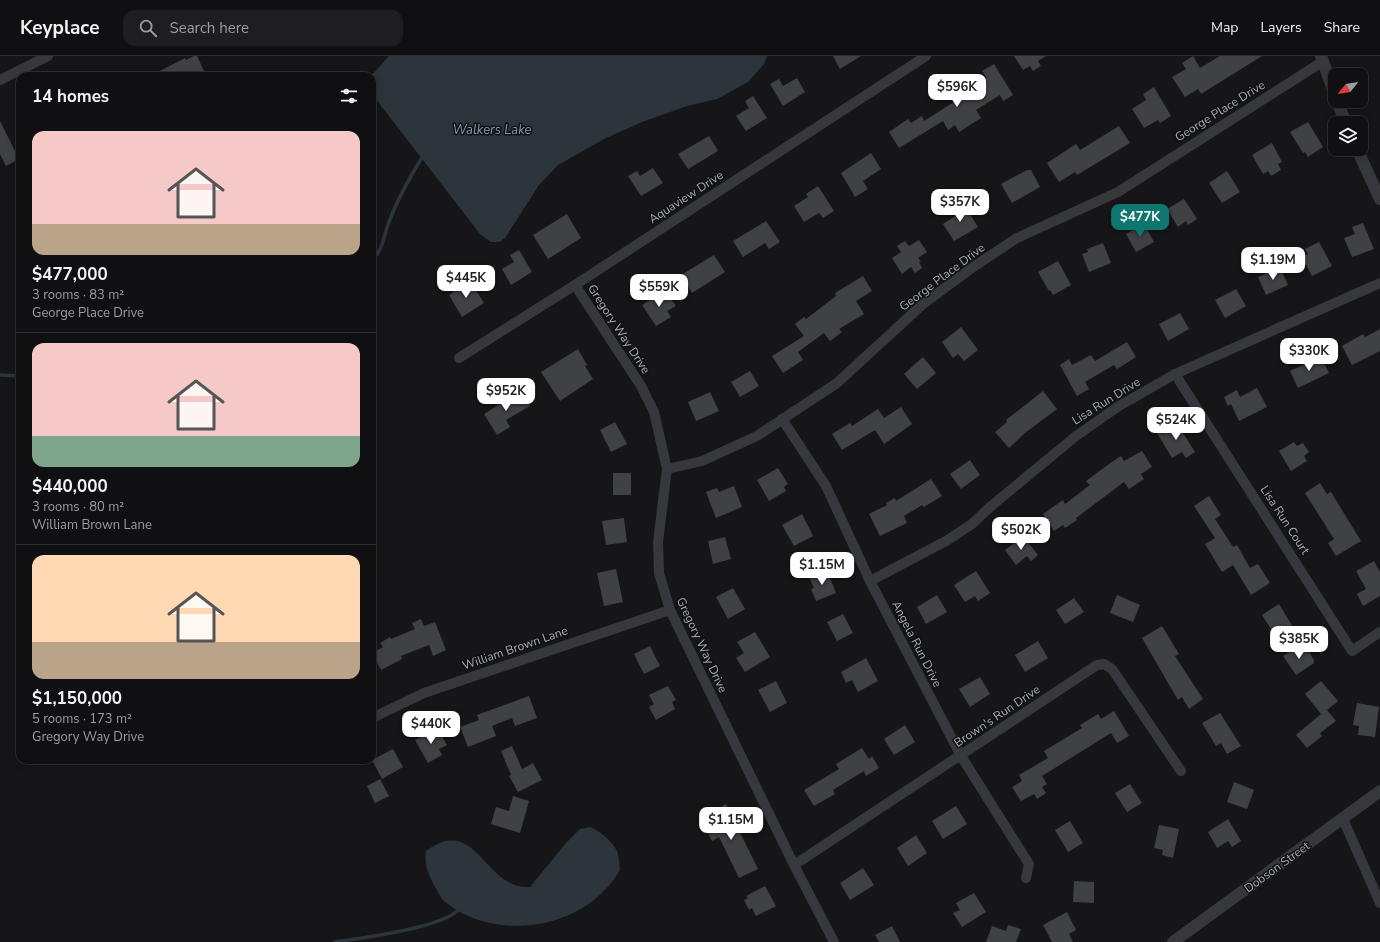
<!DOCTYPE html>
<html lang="en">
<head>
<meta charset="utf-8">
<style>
  body { margin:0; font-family:"Nunito Sans",sans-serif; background:#1e1e20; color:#f1f3f6; height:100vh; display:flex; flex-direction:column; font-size:15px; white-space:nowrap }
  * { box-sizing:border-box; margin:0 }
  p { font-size:13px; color:#9c9d9f }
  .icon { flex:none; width:22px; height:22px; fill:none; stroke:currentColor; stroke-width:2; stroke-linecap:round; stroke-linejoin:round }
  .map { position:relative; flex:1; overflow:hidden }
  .drawer { position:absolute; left:16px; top:16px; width:360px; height:692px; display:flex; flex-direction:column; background:#101012; border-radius:12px; box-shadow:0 2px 10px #0003,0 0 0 1px #303032 }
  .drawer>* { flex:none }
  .needle { width:26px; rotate:240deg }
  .fabs { position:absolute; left:1328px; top:12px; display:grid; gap:8px }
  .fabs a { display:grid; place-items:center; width:40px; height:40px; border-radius:8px; background:#101012; box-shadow:0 2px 10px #0003,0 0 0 1px #303032; font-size:20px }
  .price { position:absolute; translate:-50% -34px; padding:0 9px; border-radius:8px; background:#fff; color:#222; font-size:13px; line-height:26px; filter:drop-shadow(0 1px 2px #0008) }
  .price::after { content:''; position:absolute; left:50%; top:24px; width:12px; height:9px; margin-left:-6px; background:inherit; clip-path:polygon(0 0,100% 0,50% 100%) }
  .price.on { background:#0f766e; color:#fff }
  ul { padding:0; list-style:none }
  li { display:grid; align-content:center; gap:8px; height:212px; padding:0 16px }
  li+li { border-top:1px solid #303032 }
  li span { display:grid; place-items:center; height:124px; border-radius:12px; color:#555 }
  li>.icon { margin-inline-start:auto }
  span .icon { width:72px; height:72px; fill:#fffc; stroke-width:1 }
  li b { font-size:17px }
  h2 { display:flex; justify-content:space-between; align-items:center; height:48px; padding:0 16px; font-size:17px }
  header { display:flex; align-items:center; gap:24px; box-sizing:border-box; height:56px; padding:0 20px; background:#101012; border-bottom:1px solid #303032 }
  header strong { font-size:19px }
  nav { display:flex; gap:22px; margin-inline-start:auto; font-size:14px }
  .search { width:280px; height:36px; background:#1e1e20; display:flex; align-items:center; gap:10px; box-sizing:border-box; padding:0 14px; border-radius:12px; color:#9c9d9f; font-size:15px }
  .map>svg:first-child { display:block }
  .water { fill:#2c353c }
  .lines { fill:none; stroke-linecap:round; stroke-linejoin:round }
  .stream { stroke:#2c353c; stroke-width:3.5 }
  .building { fill:#404145 }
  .minor { stroke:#37383d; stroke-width:10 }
  .tertiary { stroke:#37383d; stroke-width:12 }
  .labels { text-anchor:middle; stroke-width:3; stroke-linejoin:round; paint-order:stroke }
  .street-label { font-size:12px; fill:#a8adb8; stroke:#111113 }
  .water-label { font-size:13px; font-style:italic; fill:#7f9bb3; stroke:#111113 }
</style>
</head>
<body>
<header>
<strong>Keyplace</strong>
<div class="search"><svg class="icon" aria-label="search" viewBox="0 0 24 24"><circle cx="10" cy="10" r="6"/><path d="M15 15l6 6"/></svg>Search here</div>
<nav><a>Map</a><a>Layers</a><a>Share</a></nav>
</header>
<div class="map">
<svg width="1380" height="886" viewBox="0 0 1380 886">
  <rect width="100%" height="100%" fill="#161618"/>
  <!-- water -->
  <g class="water">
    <polygon points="389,0 767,0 764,8 748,26 717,43 687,50 642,66 606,82 558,109 539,129 505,182 499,186 491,186 480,178 372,38 372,20 371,20"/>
    <path d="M 590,771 C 600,775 612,785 617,795 C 619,800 619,808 620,814 C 583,878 488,886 442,843 C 433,827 423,813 426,795 C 477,757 484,834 530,831 L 566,787 L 580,773 Z"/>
  </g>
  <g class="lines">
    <!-- stream -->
    <g class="stream">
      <path d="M 372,204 C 384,193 383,180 389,166 C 397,144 409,123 421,103 L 425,100"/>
      <polyline points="0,319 20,320"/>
      <path d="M 335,886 C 362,882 439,872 457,855"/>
    </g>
  </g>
  <!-- building -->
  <g class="building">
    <polygon points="194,0 197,0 204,15 194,20 150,20 185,2 186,4"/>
    <polygon points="833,0 861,0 840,13"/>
    <polygon points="1014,0 1046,0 1038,5 1041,10 1033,15 1030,10 1023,14"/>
    <polygon points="1193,0 1200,12 1220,0 1262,0 1201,38 1198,33 1185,41 1172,21 1186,13 1182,7"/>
    <polygon points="994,8 1013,39 1003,45 1000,39 976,54 981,62 959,76 955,69 948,74 943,65 899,92 889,76 908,63 911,67 922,60 924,65 954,46 949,37 961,30 964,34 986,21 982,15"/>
    <polygon points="797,22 805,36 783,50 770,28 779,23 783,30"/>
    <polygon points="1154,31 1171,60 1160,67 1158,64 1144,72 1132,53 1146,44 1143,38"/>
    <polygon points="753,40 767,62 746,75 736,60 749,52 745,45"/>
    <polygon points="0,65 19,103 6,110 0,98"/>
    <polygon points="1308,66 1323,91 1308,101 1305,96 1303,97 1290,76"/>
    <polygon points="1119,70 1130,87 1077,119 1075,116 1059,126 1047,107 1076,88 1080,94"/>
    <polygon points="709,80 718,95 688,113 678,98"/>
    <polygon points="1272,87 1282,106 1278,108 1281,114 1271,120 1268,115 1263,118 1252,99"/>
    <polygon points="871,97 881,113 863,125 868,133 855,141 841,117"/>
    <polygon points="653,112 663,127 641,140 628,120 637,115 640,120"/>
    <polygon points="1027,114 1031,114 1040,131 1012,147 1001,128"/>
    <polygon points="1227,115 1240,136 1222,147 1209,127"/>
    <polygon points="818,130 834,155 823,162 819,157 804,166 794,150 808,141 806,138"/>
    <polygon points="1184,143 1197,163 1188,169 1186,165 1178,171 1167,153"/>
    <polygon points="963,147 978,171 954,185 943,168 957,159 953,153"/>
    <polygon points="567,158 581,182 548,203 533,179"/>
    <polygon points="766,165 780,186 769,193 765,187 743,201 733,185"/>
    <polygon points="1363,167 1374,193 1352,201 1344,182 1355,178 1352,171"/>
    <polygon points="1144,168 1154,186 1136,196 1126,178"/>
    <polygon points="919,184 927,196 918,202 921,205 919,206 922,212 915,217 911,211 902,218 892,202 901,196 897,190 905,185 909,190"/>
    <polygon points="1319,186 1332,210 1312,220 1302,201 1308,198 1305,193"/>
    <polygon points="1103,187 1111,207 1089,216 1082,198 1088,196 1087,193"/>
    <polygon points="519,194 532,216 511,229 502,213 514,206 510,199"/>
    <polygon points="714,199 725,216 692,237 681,219"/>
    <polygon points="1058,205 1071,229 1053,239 1050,234 1049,235 1038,216"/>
    <polygon points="1280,211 1288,229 1266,239 1258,221"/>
    <polygon points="863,220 872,235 856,245 864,258 839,273 842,276 830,285 824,277 798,296 803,304 783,317 772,300 804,280 795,268 804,261 806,263 836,240 835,237"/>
    <polygon points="470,225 484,247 462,261 449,239"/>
    <polygon points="1236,233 1246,250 1225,262 1215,244"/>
    <polygon points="665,234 676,250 667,255 671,261 656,270 642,249"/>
    <polygon points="1180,257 1189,273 1168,285 1159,268"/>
    <polygon points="961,271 978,294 964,305 958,298 953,302 942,286"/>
    <polygon points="1380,273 1380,295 1352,309 1342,290 1363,278 1365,281"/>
    <polygon points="1127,286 1136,301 1117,313 1114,309 1085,326 1089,333 1077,340 1060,309 1069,303 1072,309 1091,299 1095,305"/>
    <polygon points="578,293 587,309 585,310 593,323 560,345 541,316"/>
    <polygon points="923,301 936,317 917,333 904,318"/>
    <polygon points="1321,301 1329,317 1298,332 1290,315"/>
    <polygon points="750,315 759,330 740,341 731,326"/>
    <polygon points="1257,332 1267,351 1239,365 1231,348 1228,350 1224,341 1237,334 1240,341"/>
    <polygon points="521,335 530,350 506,364 510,371 497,379 484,358"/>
    <polygon points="1043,335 1057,353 1025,377 1009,392 995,376 1007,366 1006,364"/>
    <polygon points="710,336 719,355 696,365 688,346"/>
    <polygon points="901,351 912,368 884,388 875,374 842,394 832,378 850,367 852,370 878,353 884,362"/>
    <polygon points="615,366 627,388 611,396 600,374"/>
    <polygon points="1176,366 1195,396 1186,402 1182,396 1172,402 1157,377"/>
    <polygon points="1294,386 1297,390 1303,387 1309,396 1304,400 1307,405 1291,415 1279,395"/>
    <polygon points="1142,395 1152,411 1141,418 1144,423 1129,433 1124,426 1076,462 1077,464 1065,472 1063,469 1054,475 1043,458 1063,444 1065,448 1090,429 1086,425 1109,408 1121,400 1124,405"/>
    <polygon points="970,404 980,419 961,433 950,418"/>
    <polygon points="778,412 788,428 784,431 786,435 769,445 757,424"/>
    <rect x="613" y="417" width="18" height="22"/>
    <polygon points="931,423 942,440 924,451 922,449 904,460 907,467 880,480 869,458 887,449 886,447 895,442 896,445"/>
    <polygon points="1320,427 1327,438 1331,436 1361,485 1336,500 1328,487 1334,483 1305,437"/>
    <polygon points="734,430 742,451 716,462 706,436 717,432 719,436"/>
    <polygon points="1209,440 1221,459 1215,463 1233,491 1237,489 1250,512 1258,508 1270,527 1251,539 1233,509 1222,516 1205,488 1215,482 1194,450"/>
    <polygon points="802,458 813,480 794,490 782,469"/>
    <polygon points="624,462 627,486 606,489 602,465"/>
    <polygon points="1023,480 1038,499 1031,505 1027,500 1016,509 1005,494"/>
    <polygon points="725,481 731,503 713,508 708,485"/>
    <polygon points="1374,505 1380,516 1380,540 1363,550 1357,538 1366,533 1356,515"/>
    <polygon points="616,513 623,546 604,550 597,517"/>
    <polygon points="827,514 836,537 816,545 811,533 814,532 809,521"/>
    <polygon points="976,515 990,537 978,545 975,540 965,546 954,529"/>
    <polygon points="733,532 745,553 728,563 716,541"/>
    <polygon points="937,539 947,556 926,568 917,551"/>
    <polygon points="1117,539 1140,549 1133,566 1110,557"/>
    <polygon points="1074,542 1084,556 1065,568 1056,554"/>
    <polygon points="1279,548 1293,571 1276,581 1262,559"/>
    <polygon points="843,558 853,577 837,585 827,566"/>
    <polygon points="421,563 424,570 435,566 446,594 433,600 429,589 401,600 402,603 381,614 372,597 383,591 380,587 390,581 391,583 415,573 412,567"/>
    <polygon points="1162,570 1179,598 1175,600 1203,643 1189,653 1182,641 1178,644 1142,582"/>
    <polygon points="755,576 770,601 745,616 736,602 744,597 737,586"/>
    <polygon points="1038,585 1048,602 1025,616 1015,599"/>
    <polygon points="1301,589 1305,596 1308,594 1314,604 1314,607 1296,619 1283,600"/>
    <polygon points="650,590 660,610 644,618 634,598"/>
    <polygon points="866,602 878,625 858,636 852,624 846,627 841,616"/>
    <polygon points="980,621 990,638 970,651 959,633"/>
    <polygon points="776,625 787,647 770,656 758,634"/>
    <polygon points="1321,625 1338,645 1327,654 1336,665 1320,677 1322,680 1307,692 1296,679 1321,658 1305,638"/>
    <polygon points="668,630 676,644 672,646 675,653 656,664 649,651 654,648 649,639"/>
    <polygon points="529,640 537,662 515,670 512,662 492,670 496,680 468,691 460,671 479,664 477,659"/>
    <polygon points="1357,647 1379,651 1375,681 1358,679 1359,670 1353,669"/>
    <polygon points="1114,655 1129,680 1117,687 1111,677 1042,720 1047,728 1042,731 1046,737 1037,743 1034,738 1021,745 1012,731 1022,725 1019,719 1048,702 1044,695 1082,672 1080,669 1098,658 1101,663"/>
    <polygon points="1220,657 1241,690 1227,698 1221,687 1216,690 1202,667"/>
    <polygon points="905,669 915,686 894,699 884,683"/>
    <polygon points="437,672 447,689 439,693 442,699 428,707 415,684"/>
    <polygon points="512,690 522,713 533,707 542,724 518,736 509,720 511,719 501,695"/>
    <polygon points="862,692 869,703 872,700 879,712 866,720 864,715 833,734 835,738 814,750 804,734 839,713 836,708"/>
    <polygon points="393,693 403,711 382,723 372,704"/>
    <polygon points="380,723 389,740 375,747 367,730"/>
    <polygon points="1234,726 1254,734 1247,753 1227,746"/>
    <polygon points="1130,728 1142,747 1127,756 1115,737"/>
    <polygon points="513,740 529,745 520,777 491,768 496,751 509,755"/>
    <polygon points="726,748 758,813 739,822 719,781 712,785 706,774 713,770 707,758"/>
    <polygon points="956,750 967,768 943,783 932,765"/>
    <polygon points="1228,763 1241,785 1232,791 1228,785 1217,792 1208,776"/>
    <polygon points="1070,765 1083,787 1068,796 1055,774"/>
    <polygon points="1159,769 1179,773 1173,802 1162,799 1163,794 1154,792"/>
    <polygon points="916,779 927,797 908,810 897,792"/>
    <polygon points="863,812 874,829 850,844 840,827"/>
    <polygon points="1074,825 1094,826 1094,847 1073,846"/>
    <polygon points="765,830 776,850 756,860 752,852 749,854 744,844 748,842 746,840"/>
    <polygon points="974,837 986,856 962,871 953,857 960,854 956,847"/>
    <polygon points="1067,856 1076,874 1069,878 1073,886 1052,886 1043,869"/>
    <polygon points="1008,869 1021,873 1016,886 986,886 992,870 1006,875"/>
    <polygon points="892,870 900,886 879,886 875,879"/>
  </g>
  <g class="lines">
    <!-- minor -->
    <g class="minor">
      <polyline points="0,24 48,0"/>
      <polyline points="575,229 641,330 654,356 667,413 658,486 659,517 670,554 794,809 834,886"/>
      <polyline points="459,302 575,229 926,0"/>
      <polyline points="1175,318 1352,595 1380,576"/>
      <polyline points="782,363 826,430 870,525 961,700 1029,808 1026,822"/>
      <polyline points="667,413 702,405 757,380 837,327 923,248 976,209 1017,182 1118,136 1322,6"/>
      <polyline points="870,525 946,485 972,468 990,451 1076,380 1119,350 1175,318 1380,227"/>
      <polyline points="372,662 424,637 670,554"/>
      <polyline points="1343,763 1380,847"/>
      <polyline points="794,809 1097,609 1104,608 1112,613 1181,715"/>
    </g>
    <!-- tertiary -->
    <g class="tertiary">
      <polyline points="1321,0 1335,39"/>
      <polyline points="1337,45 1346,67"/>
      <polyline points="1357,93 1380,143"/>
      <polyline points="1173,886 1380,735"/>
    </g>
  </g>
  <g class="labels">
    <!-- street labels -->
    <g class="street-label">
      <text transform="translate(1220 55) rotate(-32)" y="4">George Place Drive</text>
      <text transform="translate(686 141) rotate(-33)" y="4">Aquaview Drive</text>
      <text transform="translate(942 221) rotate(-37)" y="4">George Place Drive</text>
      <text transform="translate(619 273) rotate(57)" y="4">Gregory Way Drive</text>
      <text transform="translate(1106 345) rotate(-32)" y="4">Lisa Run Drive</text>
      <text transform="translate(1285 464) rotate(57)" y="4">Lisa Run Court</text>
      <text transform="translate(917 588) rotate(63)" y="4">Angela Run Drive</text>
      <text transform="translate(702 589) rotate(65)" y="4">Gregory Way Drive</text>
      <text transform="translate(515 592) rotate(-19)" y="4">William Brown Lane</text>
      <text transform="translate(997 660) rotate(-34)" y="4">Brown's Run Drive</text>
      <text transform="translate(1277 811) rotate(-36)" y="4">Dobson Street</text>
    </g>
    <!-- water labels -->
    <g class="water-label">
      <text x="492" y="78">Walkers Lake</text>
    </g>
  </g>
</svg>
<div class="fabs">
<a><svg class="needle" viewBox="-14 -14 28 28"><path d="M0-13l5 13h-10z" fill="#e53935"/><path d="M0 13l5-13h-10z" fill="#9c9d9f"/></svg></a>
<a><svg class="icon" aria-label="layers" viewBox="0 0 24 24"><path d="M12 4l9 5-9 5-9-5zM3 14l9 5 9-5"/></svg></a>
</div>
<b class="price" style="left:957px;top:52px">$596K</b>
<b class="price" style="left:960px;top:167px">$357K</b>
<b class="price on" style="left:1140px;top:182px">$477K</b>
<b class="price" style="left:1273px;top:225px">$1.19M</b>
<b class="price" style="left:466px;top:243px">$445K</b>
<b class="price" style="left:659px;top:252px">$559K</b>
<b class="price" style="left:1309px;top:316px">$330K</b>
<b class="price" style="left:506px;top:356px">$952K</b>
<b class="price" style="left:1176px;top:385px">$524K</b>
<b class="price" style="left:1021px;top:495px">$502K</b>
<b class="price" style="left:822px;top:530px">$1.15M</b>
<b class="price" style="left:1299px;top:604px">$385K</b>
<b class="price" style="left:431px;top:689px">$440K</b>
<b class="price" style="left:731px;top:785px">$1.15M</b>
<section class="drawer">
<h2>14 homes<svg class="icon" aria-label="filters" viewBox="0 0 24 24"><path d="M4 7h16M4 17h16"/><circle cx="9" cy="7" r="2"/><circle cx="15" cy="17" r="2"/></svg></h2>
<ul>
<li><span style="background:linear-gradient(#f6c9c9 75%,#b9a48a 0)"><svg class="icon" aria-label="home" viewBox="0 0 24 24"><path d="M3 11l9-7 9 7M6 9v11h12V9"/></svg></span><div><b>$477,000</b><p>3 rooms · 83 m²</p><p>George Place Drive</p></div></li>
<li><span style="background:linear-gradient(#f6c9c9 75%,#7fa58c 0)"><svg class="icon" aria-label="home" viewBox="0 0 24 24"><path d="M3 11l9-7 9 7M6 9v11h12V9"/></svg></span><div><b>$440,000</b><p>3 rooms · 80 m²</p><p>William Brown Lane</p></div></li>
<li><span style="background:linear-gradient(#ffd9b3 70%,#b9a48a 0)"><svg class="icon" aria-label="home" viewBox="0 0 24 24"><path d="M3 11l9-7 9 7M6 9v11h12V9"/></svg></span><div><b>$1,150,000</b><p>5 rooms · 173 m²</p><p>Gregory Way Drive</p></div></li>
</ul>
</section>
</div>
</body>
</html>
